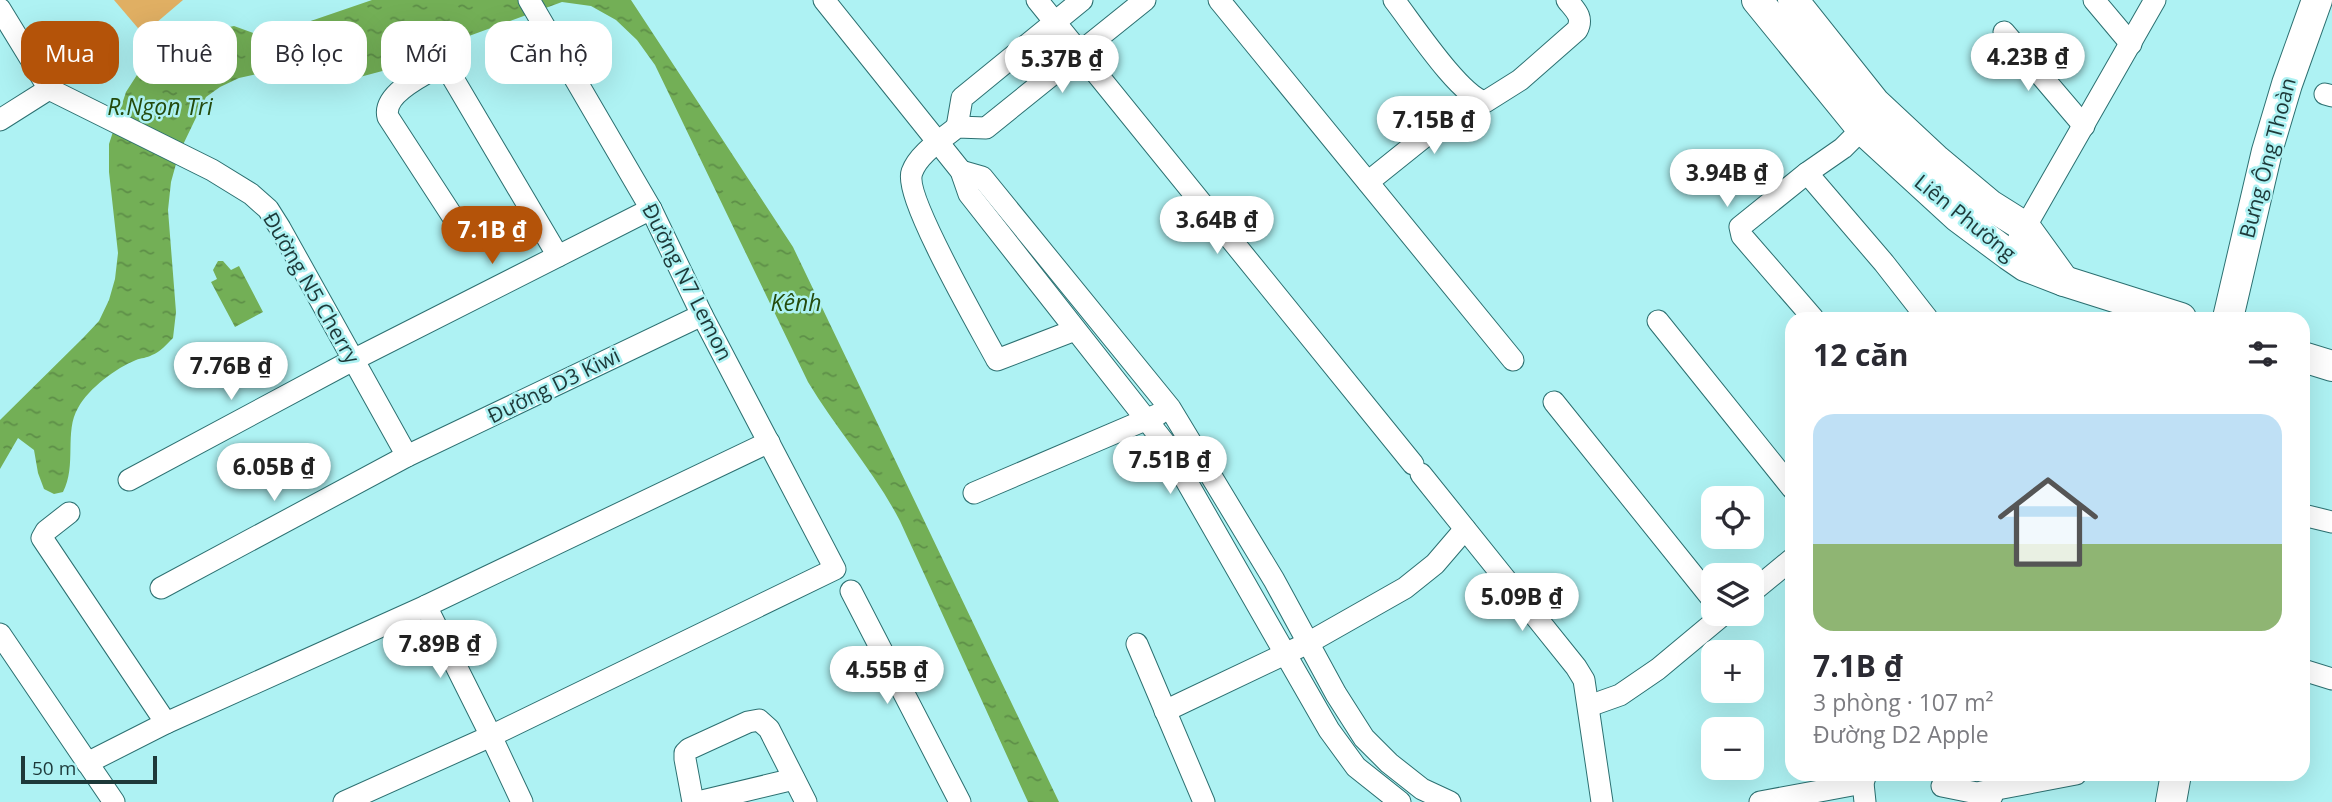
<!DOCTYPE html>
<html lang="vi">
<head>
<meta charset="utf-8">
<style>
  body { margin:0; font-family:"Open Sans",sans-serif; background:#f7f7f7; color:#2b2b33; height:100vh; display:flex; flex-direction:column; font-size:26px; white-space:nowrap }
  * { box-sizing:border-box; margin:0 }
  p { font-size:23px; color:#7c7c81 }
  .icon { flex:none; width:38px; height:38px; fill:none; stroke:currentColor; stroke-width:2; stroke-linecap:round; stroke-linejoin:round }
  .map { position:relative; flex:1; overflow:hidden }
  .side { position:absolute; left:1785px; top:312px; width:525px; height:469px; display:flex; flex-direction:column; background:#fff; border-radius:21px; box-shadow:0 7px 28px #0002 }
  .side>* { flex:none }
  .hud { position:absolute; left:21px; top:21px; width:665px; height:63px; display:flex; gap:14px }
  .buttons { position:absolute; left:1701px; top:486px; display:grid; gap:14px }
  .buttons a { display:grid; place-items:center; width:63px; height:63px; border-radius:14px; background:#fff; box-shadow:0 7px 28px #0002; font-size:35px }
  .scale { position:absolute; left:21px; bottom:18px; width:136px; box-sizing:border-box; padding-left:7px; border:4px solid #1d3939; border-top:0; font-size:19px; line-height:24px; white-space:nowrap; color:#1d3939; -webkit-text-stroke:5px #aef2f3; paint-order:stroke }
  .price { position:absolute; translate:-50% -60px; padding:0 16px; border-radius:24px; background:#fff; color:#222; font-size:23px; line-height:46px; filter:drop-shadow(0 2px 4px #0008) }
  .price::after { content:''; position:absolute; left:50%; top:42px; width:21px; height:16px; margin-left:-10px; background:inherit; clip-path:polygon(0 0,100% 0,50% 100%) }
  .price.active { background:#b45309; color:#fff }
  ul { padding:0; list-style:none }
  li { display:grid; align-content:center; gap:14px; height:371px; padding:0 28px }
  li span { display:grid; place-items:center; height:217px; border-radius:21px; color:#555 }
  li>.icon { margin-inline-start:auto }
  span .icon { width:126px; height:126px; fill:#fffc; stroke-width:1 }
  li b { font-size:30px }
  h2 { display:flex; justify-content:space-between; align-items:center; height:84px; padding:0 28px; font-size:30px }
  .chip { padding:0 24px; border-radius:21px; background:#fff; box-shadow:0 7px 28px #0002; font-size:24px; line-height:63px }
  .chip.active { background:#b45309; color:#fff }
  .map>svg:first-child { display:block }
  .pitch { fill:#e0af63 }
  .water { fill:url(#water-ripples) }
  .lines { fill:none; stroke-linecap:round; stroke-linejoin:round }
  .street-casing { stroke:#2c7071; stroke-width:23 }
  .secondary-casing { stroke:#2c7071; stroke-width:32 }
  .street { stroke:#fff; stroke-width:21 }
  .secondary { stroke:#fff; stroke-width:30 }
  .labels { text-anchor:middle; stroke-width:5; stroke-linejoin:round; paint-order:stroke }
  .street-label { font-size:21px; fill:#1d3939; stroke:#aef2f3 }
  .water-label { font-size:23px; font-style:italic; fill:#244b0d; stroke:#aef2f3 }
</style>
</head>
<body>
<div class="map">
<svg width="2332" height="802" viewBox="0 0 2332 802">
  <defs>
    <pattern id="water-ripples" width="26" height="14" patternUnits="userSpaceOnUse" patternTransform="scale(1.75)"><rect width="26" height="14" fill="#73af56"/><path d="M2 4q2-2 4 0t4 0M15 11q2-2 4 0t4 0" fill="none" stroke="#5e8f48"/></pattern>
  </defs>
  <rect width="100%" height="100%" fill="#aef2f3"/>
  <!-- pitch -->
  <polygon class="pitch" points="114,0 183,0 143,34"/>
  <!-- water -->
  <g class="water">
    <path d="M 372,0 L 631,0 L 793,247 L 1059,802 L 1028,802 L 900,521 C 874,471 837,430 808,382 L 655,65 L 637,40 L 616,20 L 591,6 L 562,2 L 417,55 L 390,69 L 356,78 L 309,70 L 271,71 L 239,78 L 220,87 L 206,97 L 179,153 L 171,182 L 168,210 L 176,312 L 173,338 C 167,344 160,352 152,355 C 147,358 141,358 136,360 C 116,368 89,388 78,408 C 64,431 77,466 63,492 L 54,494 L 44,489 L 38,473 L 34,450 L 18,438 L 0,469 L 0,420 L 83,338 L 99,321 L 109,300 L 115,279 L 118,253 L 109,172 L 109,144 L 126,92 L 144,64 L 164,46 L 182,37 L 234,26 L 264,37 Z"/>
    <polygon points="218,261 223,261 231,270 239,266 263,312 235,327 211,282 217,279 213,270"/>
  </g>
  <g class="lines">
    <defs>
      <g id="street">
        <polyline points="824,0 961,171 969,194 1164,442 1329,730 1356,767 1400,802"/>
        <polyline points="1037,0 1413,464"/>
        <polyline points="1219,0 1513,360"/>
        <path d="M 1394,0 C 1412,23 1459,95 1485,102 L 1520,80 L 1577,30 C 1584,17 1575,10 1567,0"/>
        <polyline points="2094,0 2131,44"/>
        <polyline points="0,9 49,89 212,170 251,194 268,209 280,228 407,456"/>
        <polyline points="2004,32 2084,126"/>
        <polyline points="2325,94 2332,96"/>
        <polyline points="0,120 49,89"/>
        <polyline points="957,127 962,98 1082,0"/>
        <polyline points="961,171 982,177 1170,408 1274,580 1336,694 1364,738 1389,763 1422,789 1450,802"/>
        <polyline points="1807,173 1884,263 1927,318"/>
        <polyline points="1368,182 1474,97"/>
        <path d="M 464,234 L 388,117 C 382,95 421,76 438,67 L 445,69 L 451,75 L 558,256"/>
        <polyline points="2019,238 2155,0"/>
        <polyline points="1813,318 1742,236 1740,227 1807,173 1843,148 1862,129"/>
        <polyline points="1658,321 1792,488"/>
        <path d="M 1075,330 L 997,360 C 981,330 903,196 912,172 C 919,153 943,139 957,127 L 986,128 L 1145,0"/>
        <polyline points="1554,402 1713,600"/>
        <polyline points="1421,474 1576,667 1584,680 1602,802"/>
        <polyline points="129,480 353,360 651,209"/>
        <polyline points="974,493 1159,414"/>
        <polyline points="69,513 46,531 42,538 166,723"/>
        <polyline points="2303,515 2332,522"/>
        <polyline points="161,588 407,456 702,315"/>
        <polyline points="851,591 960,802"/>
        <polyline points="1752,592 1792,559"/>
        <polyline points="426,606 491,736 522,802"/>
        <polyline points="0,634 114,802"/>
        <polyline points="1137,644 1204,802"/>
        <polyline points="2303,670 2332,679"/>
        <polyline points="1589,706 1620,695 1658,669 1724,614"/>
        <polyline points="1165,711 1308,643 1405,588 1435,564 1465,529"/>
        <polyline points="87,763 166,723 426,606 769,442"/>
        <polyline points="1942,786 1992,796"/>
        <polyline points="1981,792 2076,774"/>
        <polyline points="344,802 491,736 835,569 702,315 651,209 529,0"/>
        <polyline points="693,802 685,759 685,753 689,749 748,722 759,720 769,729 806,802"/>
        <polyline points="698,802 794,779"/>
        <polyline points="1760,802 1863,783"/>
        <polyline points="1865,802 1863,783 1866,774"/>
      </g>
      <g id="secondary">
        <polyline points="1757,0 1862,129 1958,217 2009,255 2025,266 2064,281 2181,318"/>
        <polyline points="1793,0 1875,103 1935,159 1990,205 2025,227 2064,281"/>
        <polyline points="2228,318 2267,151 2287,84 2317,0"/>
        <polyline points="2303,357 2332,366"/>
        <polyline points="2171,802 2176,774"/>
      </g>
    </defs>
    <!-- street casing -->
    <use href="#street" class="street-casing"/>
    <!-- secondary casing -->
    <use href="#secondary" class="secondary-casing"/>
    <!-- street -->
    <use href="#street" class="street"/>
    <!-- secondary -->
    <use href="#secondary" class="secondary"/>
  </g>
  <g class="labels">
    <!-- street labels -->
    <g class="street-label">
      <text transform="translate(2268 158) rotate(-75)" y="7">Bưng Ông Thoàn</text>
      <text transform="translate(1965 218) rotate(39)" y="7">Liên Phường</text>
      <text transform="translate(687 282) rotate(63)" y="7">Đường N7 Lemon</text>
      <text transform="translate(311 288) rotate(60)" y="7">Đường N5 Cherry</text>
      <text transform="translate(554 386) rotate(-26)" y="7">Đường D3 Kiwi</text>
    </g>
    <!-- water labels -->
    <g class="water-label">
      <text x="160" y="115">R.Ngọn Tri</text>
      <text x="796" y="311">Kênh</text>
    </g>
  </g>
</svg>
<div class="buttons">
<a><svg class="icon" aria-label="locate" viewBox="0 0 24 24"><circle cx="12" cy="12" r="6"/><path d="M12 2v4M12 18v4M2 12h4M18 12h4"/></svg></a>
<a><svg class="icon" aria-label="layers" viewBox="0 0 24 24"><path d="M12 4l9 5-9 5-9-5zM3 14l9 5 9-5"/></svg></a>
<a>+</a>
<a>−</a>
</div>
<div class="scale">50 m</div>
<b class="price" style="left:2028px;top:93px">4.23B ₫</b>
<b class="price" style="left:1062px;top:95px">5.37B ₫</b>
<b class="price" style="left:1434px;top:156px">7.15B ₫</b>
<b class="price" style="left:1727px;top:209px">3.94B ₫</b>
<b class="price" style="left:1217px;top:256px">3.64B ₫</b>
<b class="price active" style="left:492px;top:266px">7.1B ₫</b>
<b class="price" style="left:231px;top:402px">7.76B ₫</b>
<b class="price" style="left:1170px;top:496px">7.51B ₫</b>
<b class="price" style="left:274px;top:503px">6.05B ₫</b>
<b class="price" style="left:1522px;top:633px">5.09B ₫</b>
<b class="price" style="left:440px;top:680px">7.89B ₫</b>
<b class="price" style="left:887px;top:706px">4.55B ₫</b>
<div class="hud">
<a class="chip active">Mua</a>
<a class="chip">Thuê</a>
<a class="chip">Bộ lọc</a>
<a class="chip">Mới</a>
<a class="chip">Căn hộ</a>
</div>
<section class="side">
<h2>12 căn<svg class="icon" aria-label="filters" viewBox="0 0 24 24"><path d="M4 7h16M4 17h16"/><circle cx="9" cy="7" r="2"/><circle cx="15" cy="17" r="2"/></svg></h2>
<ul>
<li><span style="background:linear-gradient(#bfe0f5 60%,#8fb573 0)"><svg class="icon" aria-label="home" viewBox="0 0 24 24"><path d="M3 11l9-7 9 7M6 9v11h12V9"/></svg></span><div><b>7.1B ₫</b><p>3 phòng · 107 m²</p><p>Đường D2 Apple</p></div></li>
</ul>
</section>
</div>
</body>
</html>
